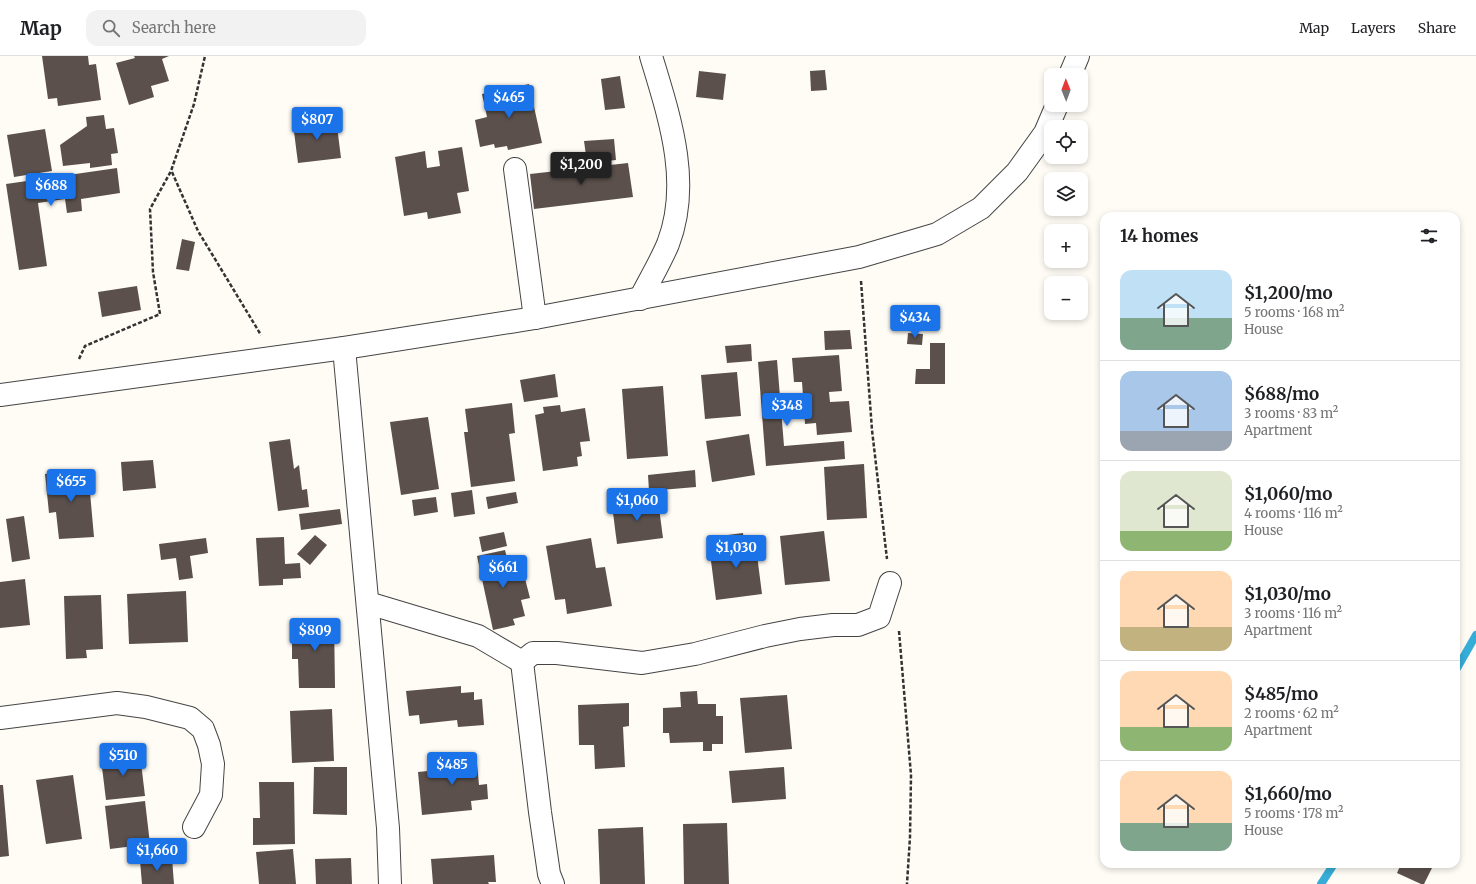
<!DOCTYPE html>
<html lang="en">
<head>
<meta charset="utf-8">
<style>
  body { margin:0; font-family:Merriweather,serif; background:#f2f2f2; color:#202124; height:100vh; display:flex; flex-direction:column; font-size:15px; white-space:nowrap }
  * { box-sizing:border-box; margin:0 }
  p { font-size:13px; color:#757577 }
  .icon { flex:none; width:22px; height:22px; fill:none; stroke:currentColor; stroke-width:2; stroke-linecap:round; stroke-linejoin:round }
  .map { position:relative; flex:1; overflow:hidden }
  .side { position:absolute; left:1100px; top:156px; width:360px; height:656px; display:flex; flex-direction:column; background:#fff; border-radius:12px; box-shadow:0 2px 6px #0003 }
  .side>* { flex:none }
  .needle { width:26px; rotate:359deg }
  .fabs { position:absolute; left:1044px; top:12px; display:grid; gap:8px }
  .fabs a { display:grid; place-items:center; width:44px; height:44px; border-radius:8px; background:#fff; box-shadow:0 2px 6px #0003; font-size:20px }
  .price { position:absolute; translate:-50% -34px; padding:0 9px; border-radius:4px; background:#1a73e8; color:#fff; font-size:13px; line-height:26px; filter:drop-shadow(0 1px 2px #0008) }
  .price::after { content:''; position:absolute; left:50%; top:24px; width:12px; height:9px; margin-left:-6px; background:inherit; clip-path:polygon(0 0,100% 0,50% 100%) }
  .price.selected { background:#222; color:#fff }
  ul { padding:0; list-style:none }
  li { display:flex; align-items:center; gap:12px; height:100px; padding:0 20px }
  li+li { border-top:1px solid #e0e0e0 }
  li span { display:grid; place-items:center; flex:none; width:112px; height:80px; border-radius:12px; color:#555 }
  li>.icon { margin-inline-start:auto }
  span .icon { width:48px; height:48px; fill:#fffc; stroke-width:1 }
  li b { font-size:17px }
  h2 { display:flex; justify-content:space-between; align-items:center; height:48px; padding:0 20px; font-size:17px }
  header { display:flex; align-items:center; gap:24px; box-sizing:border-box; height:56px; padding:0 20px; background:#fff; border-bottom:1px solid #e0e0e0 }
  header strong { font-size:19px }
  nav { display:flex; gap:22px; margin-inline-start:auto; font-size:14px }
  .search { width:280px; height:36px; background:#f2f2f2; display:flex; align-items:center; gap:10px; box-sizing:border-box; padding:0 14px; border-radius:12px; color:#757577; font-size:15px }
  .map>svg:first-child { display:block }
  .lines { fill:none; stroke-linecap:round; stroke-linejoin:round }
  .stream { stroke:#36add8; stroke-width:8 }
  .building { fill:#5b504c }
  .minor-casing { stroke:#444; stroke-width:24 }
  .path { stroke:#333; stroke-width:2.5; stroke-dasharray:4 2; stroke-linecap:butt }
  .minor { stroke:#fff; stroke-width:22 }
</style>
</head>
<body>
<header>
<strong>Map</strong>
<div class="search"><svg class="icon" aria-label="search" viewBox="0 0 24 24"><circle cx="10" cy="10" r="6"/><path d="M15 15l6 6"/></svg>Search here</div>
<nav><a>Map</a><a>Layers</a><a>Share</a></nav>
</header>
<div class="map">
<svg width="1476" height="828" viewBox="0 0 1476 828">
  <rect width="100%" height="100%" fill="#fffcf5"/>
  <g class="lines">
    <!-- stream -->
    <g class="stream">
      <polyline points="1456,614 1476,579"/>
      <polyline points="1321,828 1334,808"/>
    </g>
  </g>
  <!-- building -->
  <g class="building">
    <polygon points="42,0 88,0 89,9 96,8 101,44 58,50 57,42 48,43"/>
    <polygon points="134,0 169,0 162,3 169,25 151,30 154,41 129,49 116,7 135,2"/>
    <polygon points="825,14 827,34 811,35 810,15"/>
    <polygon points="699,15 726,18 723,44 696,41"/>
    <polygon points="620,20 625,52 605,54 601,23"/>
    <polygon points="529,28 542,87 508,94 507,90 495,92 494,88 480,91 475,64 487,61 482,38"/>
    <polygon points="104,59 106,73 114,72 118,97 111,98 112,109 90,112 90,107 63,110 60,89 87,70 86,61"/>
    <polygon points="336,62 341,102 298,107 293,68"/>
    <polygon points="45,73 52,115 14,121 7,79"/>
    <polygon points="614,83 616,104 587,107 584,85"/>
    <polygon points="462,91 469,135 457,137 461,157 428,163 427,156 404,160 395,101 425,95 427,112 440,110 438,95"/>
    <polygon points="628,107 633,141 534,153 530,118"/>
    <polygon points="117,112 120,137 81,143 82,155 67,157 65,143 38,147 47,210 19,214 6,128"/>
    <polygon points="182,183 195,186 189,215 176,213"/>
    <polygon points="137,230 141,254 102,261 98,236"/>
    <polygon points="850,274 852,293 825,294 824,275"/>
    <polygon points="908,277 923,278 922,289 907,288"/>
    <polygon points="930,287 945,287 945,328 915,328 916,313 930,313"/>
    <polygon points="751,288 752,305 727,307 725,290"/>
    <polygon points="839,299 842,335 829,336 830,346 849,345 852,376 817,379 816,367 805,368 802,326 794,326 792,302"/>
    <polygon points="777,304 784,390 844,385 845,403 766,410 758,306"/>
    <polygon points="737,316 741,360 705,363 701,319"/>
    <polygon points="555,318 558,341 524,346 520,324"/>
    <polygon points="663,330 668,400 627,403 622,333"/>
    <polygon points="512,347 515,377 509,378 515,425 471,431 464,376 468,376 465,353"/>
    <polygon points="560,349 561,356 585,352 590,385 580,386 582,400 577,401 578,410 543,415 535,359 544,357 543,351"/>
    <polygon points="428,361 439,433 401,439 390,366"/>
    <polygon points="749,378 755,419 712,426 706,385"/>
    <polygon points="290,383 294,413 299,409 302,434 307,433 309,451 278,455 269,386"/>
    <polygon points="153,404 156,432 123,435 121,406"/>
    <polygon points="864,408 867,462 827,464 824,411"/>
    <polygon points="88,414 94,481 59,483 56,456 49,457 45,418"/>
    <polygon points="695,414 696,431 649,435 648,419"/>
    <polygon points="472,434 475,458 454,461 451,437"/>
    <polygon points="516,436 518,447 488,453 486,441"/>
    <polygon points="436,441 438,456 414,460 412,444"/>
    <polygon points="658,444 663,482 617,488 612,449"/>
    <polygon points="340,453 342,468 301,474 299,458"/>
    <polygon points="24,460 30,503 12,506 6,463"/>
    <polygon points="824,475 830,525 785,529 780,480"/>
    <polygon points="504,476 507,490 482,496 479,481"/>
    <polygon points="743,477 745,493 756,491 762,538 716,544 711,505 717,504 715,492 721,491 720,480"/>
    <polygon points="315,479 327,489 310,509 297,498"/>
    <polygon points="284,481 285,508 300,507 301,522 283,523 283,529 259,530 256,482"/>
    <polygon points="206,482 208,497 190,500 193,522 179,524 176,502 161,504 159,488"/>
    <polygon points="591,482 596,512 605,511 612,550 567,558 565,543 555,544 546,490"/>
    <polygon points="505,494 510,514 522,511 530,542 521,544 525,560 513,563 515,569 493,574 477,500"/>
    <polygon points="25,523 30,569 0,572 0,526"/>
    <polygon points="186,535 188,586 129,588 127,538"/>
    <polygon points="101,539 103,593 86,594 87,602 66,603 64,540"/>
    <polygon points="334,563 335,632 299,632 298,603 292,603 292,564"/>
    <polygon points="461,630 461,637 474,636 474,644 482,643 484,669 458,671 457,664 420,668 419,659 409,660 406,635"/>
    <polygon points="697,635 698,648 716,648 716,660 723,660 723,688 712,688 712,695 703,695 703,686 670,687 669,677 663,677 663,652 681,651 680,636"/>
    <polygon points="787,639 792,693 745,697 740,642"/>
    <polygon points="629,647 629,670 623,671 625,711 595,713 594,689 579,689 578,649"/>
    <polygon points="332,653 334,705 292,707 290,655"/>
    <polygon points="476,697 479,729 487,728 488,743 471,745 472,754 422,759 418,716 447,713 445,700"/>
    <polygon points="140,698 145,740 106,744 101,703"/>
    <polygon points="314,711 347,711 347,759 313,758"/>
    <polygon points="784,711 786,743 732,747 729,715"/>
    <polygon points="73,719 82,783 46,788 36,724"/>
    <polygon points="259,726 294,726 295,788 253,789 253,762 260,762"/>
    <polygon points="0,729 3,729 9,800 0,801"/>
    <polygon points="145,745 150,788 110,793 105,750"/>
    <polygon points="727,767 729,828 684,828 683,768"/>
    <polygon points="643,771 645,828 600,828 598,773"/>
    <polygon points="293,793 296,828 259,828 256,796"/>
    <polygon points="494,799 496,826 488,826 489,828 433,828 431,803"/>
    <polygon points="172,802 174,828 142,828 140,805"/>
    <polygon points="351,802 352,828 316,828 315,803"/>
    <polygon points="1401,808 1434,808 1424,828 1421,828 1397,817"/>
  </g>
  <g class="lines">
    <defs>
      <g id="minor">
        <polyline points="1070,19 1078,0"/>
        <polyline points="515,113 535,262"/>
        <path d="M 640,243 C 649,225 660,207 668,188 C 692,126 669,60 651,0"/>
        <polyline points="344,292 388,772 390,828"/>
        <polyline points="0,339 344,292 535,262 859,201 937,178 981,152 1017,116 1045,77 1057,49"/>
        <polyline points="368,547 478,580 522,606 533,597 557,597 642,607 695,598 765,580 800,573 833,569 858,569 879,561 890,527"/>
        <polyline points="522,606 540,756 549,818 553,828"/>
        <polyline points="0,662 117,647 146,651 190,662 203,673 209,689 213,708 211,739 194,771"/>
      </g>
    </defs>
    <!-- minor casing -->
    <use href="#minor" class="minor-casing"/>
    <!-- path -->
    <g class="path">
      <polyline points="172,116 198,175 261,279"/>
      <polyline points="861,225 872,374 887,503"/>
      <polyline points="79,303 85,290 160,258 153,216 150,153 171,115 194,48 205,0"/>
      <polyline points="899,575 911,719 910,781 907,828"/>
    </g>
    <!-- minor -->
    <use href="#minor" class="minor"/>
  </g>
</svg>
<div class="fabs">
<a><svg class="needle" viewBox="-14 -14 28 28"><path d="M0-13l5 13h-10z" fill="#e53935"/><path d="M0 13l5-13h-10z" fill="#757577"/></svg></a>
<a><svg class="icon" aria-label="locate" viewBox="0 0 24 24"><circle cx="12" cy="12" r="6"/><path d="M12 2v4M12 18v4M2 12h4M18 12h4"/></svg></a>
<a><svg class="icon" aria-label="layers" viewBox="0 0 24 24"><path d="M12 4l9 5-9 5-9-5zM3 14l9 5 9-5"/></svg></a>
<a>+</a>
<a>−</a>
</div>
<b class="price" style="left:509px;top:63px">$465</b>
<b class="price" style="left:317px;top:85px">$807</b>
<b class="price selected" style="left:581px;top:130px">$1,200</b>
<b class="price" style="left:51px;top:151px">$688</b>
<b class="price" style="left:915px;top:283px">$434</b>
<b class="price" style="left:787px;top:371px">$348</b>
<b class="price" style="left:71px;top:447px">$655</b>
<b class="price" style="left:637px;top:466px">$1,060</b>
<b class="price" style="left:736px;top:513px">$1,030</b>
<b class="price" style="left:503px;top:533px">$661</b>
<b class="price" style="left:315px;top:596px">$809</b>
<b class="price" style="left:123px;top:721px">$510</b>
<b class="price" style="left:452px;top:730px">$485</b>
<b class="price" style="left:157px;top:816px">$1,660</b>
<section class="side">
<h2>14 homes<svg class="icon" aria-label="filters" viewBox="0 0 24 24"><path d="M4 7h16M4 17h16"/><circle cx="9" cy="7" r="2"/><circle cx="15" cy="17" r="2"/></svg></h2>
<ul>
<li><span style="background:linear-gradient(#bfe0f5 60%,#7fa58c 0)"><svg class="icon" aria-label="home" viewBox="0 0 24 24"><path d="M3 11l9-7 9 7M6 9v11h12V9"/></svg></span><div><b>$1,200/mo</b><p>5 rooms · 168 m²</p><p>House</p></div></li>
<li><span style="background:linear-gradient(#a9c7e8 75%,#9aa5b1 0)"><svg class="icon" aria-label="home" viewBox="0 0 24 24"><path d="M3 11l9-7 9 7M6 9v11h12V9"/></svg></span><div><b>$688/mo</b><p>3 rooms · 83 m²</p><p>Apartment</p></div></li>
<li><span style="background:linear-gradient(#dfe7d0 75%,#8fb573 0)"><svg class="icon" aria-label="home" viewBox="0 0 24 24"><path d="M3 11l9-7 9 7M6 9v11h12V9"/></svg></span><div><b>$1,060/mo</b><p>4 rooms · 116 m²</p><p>House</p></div></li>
<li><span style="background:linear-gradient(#ffd9b3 70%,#c2b280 0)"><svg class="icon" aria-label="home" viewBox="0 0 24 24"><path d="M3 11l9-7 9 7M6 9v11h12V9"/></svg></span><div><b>$1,030/mo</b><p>3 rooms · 116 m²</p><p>Apartment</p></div></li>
<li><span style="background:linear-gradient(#ffd9b3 70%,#8fb573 0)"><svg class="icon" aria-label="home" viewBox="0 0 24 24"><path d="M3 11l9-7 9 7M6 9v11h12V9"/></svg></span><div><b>$485/mo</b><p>2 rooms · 62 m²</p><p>Apartment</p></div></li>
<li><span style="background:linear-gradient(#ffd9b3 65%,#7fa58c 0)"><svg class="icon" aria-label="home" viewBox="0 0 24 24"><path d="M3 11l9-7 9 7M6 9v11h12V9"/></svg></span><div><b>$1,660/mo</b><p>5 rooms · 178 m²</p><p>House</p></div></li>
</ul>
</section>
</div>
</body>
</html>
